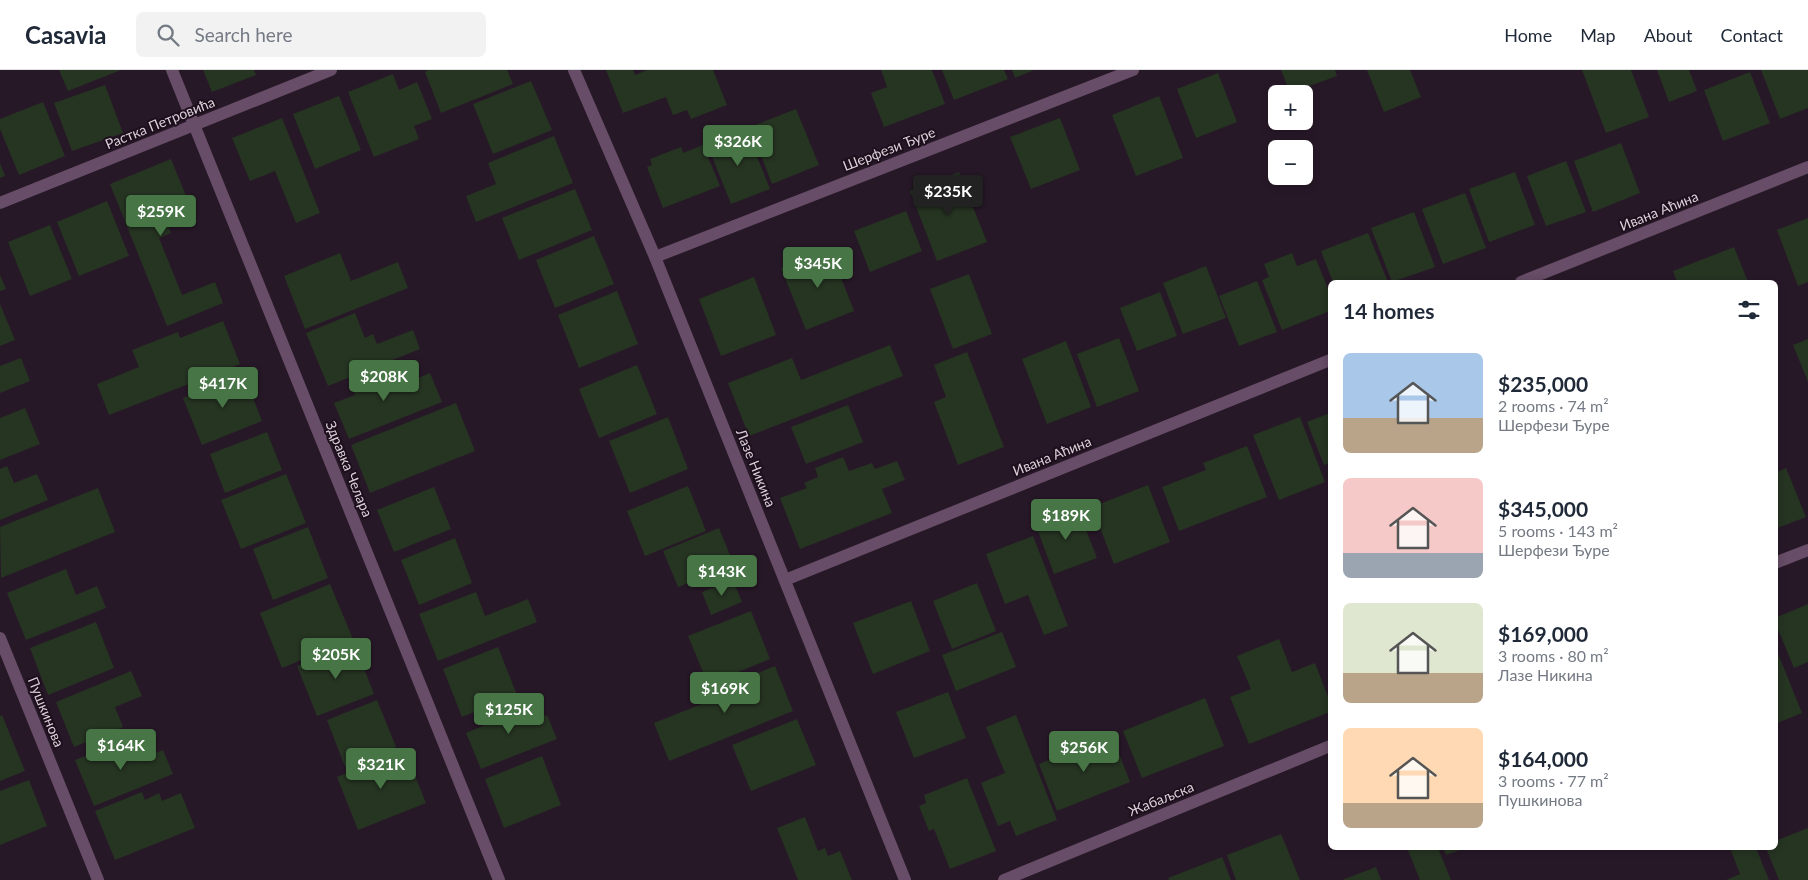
<!DOCTYPE html>
<html lang="en">
<head>
<meta charset="utf-8">
<style>
  body { margin:0; font-family:Lato,sans-serif; background:#f2f2f3; color:#1f2937; height:100vh; display:flex; flex-direction:column; font-size:19px; white-space:nowrap }
  * { box-sizing:border-box; margin:0 }
  p { font-size:16px; color:#747a83 }
  .icon { flex:none; width:28px; height:28px; fill:none; stroke:currentColor; stroke-width:2; stroke-linecap:round; stroke-linejoin:round }
  .map { position:relative; flex:1; overflow:hidden }
  .side { position:absolute; left:1328px; top:210px; width:450px; height:570px; display:flex; flex-direction:column; background:#fff; border-radius:8px; box-shadow:0 2px 8px #0003 }
  .side>* { flex:none }
  .tools { position:absolute; left:1268px; top:15px; display:grid; gap:10px }
  .tools a { display:grid; place-items:center; width:45px; height:45px; border-radius:8px; background:#fff; box-shadow:0 2px 8px #0003; font-size:25px }
  .price { position:absolute; translate:-50% -42px; padding:0 11px; border-radius:5px; background:#477546; color:#fff; font-size:16px; line-height:32px; filter:drop-shadow(0 1px 2px #0008) }
  .price::after { content:''; position:absolute; left:50%; top:30px; width:15px; height:11px; margin-left:-8px; background:inherit; clip-path:polygon(0 0,100% 0,50% 100%) }
  .price.on { background:#222; color:#fff }
  ul { padding:0; list-style:none }
  li { display:flex; align-items:center; gap:15px; height:125px; padding:0 15px }
  li span { display:grid; place-items:center; flex:none; width:140px; height:100px; border-radius:8px; color:#555 }
  li>.icon { margin-inline-start:auto }
  span .icon { width:60px; height:60px; fill:#fffc; stroke-width:1 }
  li b { font-size:21px }
  h2 { display:flex; justify-content:space-between; align-items:center; height:60px; padding:0 15px; font-size:21px }
  header { display:flex; align-items:center; gap:30px; box-sizing:border-box; height:70px; padding:0 25px; background:#fff; border-bottom:1px solid #e0e1e3 }
  header strong { font-size:24px }
  nav { display:flex; gap:28px; margin-inline-start:auto; font-size:18px }
  .search { width:350px; height:45px; background:#f2f2f3; display:flex; align-items:center; gap:12px; box-sizing:border-box; padding:0 18px; border-radius:8px; color:#747a83; font-size:19px }
  .map>svg:first-child { display:block }
  .building { fill:#263422 }
  .lines { fill:none; stroke-linecap:round; stroke-linejoin:round }
  .minor { stroke:#674d67; stroke-width:12 }
  .labels { text-anchor:middle; stroke-width:4; stroke-linejoin:round; paint-order:stroke }
  .street-label { font-size:14px; fill:#dcd1db; stroke:#1e0f1d }
</style>
</head>
<body>
<header>
<strong>Casavia</strong>
<div class="search"><svg class="icon" aria-label="search" viewBox="0 0 24 24"><circle cx="10" cy="10" r="6"/><path d="M15 15l6 6"/></svg>Search here</div>
<nav><a>Home</a><a>Map</a><a>About</a><a>Contact</a></nav>
</header>
<div class="map">
<svg width="1808" height="810" viewBox="0 0 1808 810">
  <rect width="100%" height="100%" fill="#271827"/>
  <!-- building -->
  <g class="building">
    <polygon points="59,0 121,0 68,21"/>
    <polygon points="203,0 254,0 256,5 212,22"/>
    <polygon points="428,0 507,0 513,14 441,43 425,2"/>
    <polygon points="606,0 633,0 635,5 647,0 713,0 727,35 691,49 687,40 673,45 666,27 623,43"/>
    <polygon points="881,0 932,0 945,34 884,57 871,23 887,17"/>
    <polygon points="942,0 1004,0 1008,9 954,30"/>
    <polygon points="1012,0 1034,0 1015,8"/>
    <polygon points="1281,0 1335,0 1337,6 1290,23"/>
    <polygon points="1367,0 1410,0 1421,27 1384,42"/>
    <polygon points="1582,0 1631,0 1649,47 1606,63"/>
    <polygon points="1657,0 1689,0 1697,21 1669,32"/>
    <polygon points="1761,0 1808,0 1808,38 1780,49"/>
    <polygon points="1750,2 1770,53 1723,71 1704,20"/>
    <polygon points="1218,3 1237,52 1196,68 1177,19"/>
    <polygon points="393,4 399,20 417,12 432,49 414,56 419,69 374,87 348,22"/>
    <polygon points="531,11 552,60 493,84 473,34"/>
    <polygon points="105,15 123,63 72,81 54,33"/>
    <polygon points="339,26 361,80 315,99 293,44"/>
    <polygon points="1159,26 1183,88 1136,106 1112,45"/>
    <polygon points="43,32 65,86 19,105 0,59 0,49"/>
    <polygon points="796,39 819,95 772,114 750,57"/>
    <polygon points="282,48 320,143 296,153 275,101 250,111 232,68"/>
    <polygon points="1060,48 1080,100 1031,119 1010,67"/>
    <polygon points="746,59 770,119 731,134 707,74"/>
    <polygon points="554,66 573,113 476,152 466,126 496,114 488,93"/>
    <polygon points="1621,73 1640,123 1593,142 1574,91"/>
    <polygon points="703,75 720,116 663,138 647,97 652,95 650,89 681,77 683,83"/>
    <polygon points="171,89 193,143 167,154 171,163 159,168 182,225 215,212 223,233 167,256 110,114"/>
    <polygon points="1566,91 1586,142 1546,156 1527,106"/>
    <polygon points="0,93 5,106 0,108"/>
    <polygon points="959,102 987,172 937,191 910,121"/>
    <polygon points="1515,102 1535,155 1489,172 1469,119"/>
    <polygon points="575,119 592,160 519,190 502,148"/>
    <polygon points="1465,123 1486,178 1443,194 1422,139"/>
    <polygon points="107,131 129,186 79,206 57,152"/>
    <polygon points="906,141 922,181 870,202 854,161"/>
    <polygon points="1414,142 1435,197 1392,212 1371,158"/>
    <polygon points="1808,148 1808,212 1798,216 1777,160"/>
    <polygon points="50,155 72,209 30,226 8,172"/>
    <polygon points="1368,163 1388,212 1333,212 1321,181"/>
    <polygon points="594,166 614,214 555,238 536,190"/>
    <polygon points="1734,177 1748,212 1677,212 1673,201"/>
    <polygon points="830,179 854,241 806,260 781,198"/>
    <polygon points="340,183 351,211 398,192 408,218 305,259 284,206"/>
    <polygon points="1292,183 1297,196 1316,189 1330,224 1330,241 1282,260 1262,210 1269,207 1264,194"/>
    <polygon points="1206,196 1226,248 1183,264 1163,213"/>
    <polygon points="969,204 992,264 953,279 930,219"/>
    <polygon points="0,205 6,219 0,221"/>
    <polygon points="754,207 776,265 721,286 699,229"/>
    <polygon points="1257,211 1277,262 1239,276 1219,226"/>
    <polygon points="617,221 638,274 579,298 558,245"/>
    <polygon points="1160,222 1177,266 1137,281 1120,238"/>
    <polygon points="0,234 15,270 0,276"/>
    <polygon points="355,243 365,268 373,264 377,274 413,260 420,279 328,316 306,263"/>
    <polygon points="223,251 240,294 109,345 97,314 139,297 132,280 178,262 180,268"/>
    <polygon points="1119,268 1139,321 1097,337 1077,284"/>
    <polygon points="1808,269 1808,312 1793,275"/>
    <polygon points="1066,271 1091,337 1047,354 1022,289"/>
    <polygon points="890,275 903,306 749,366 728,313 792,288 801,310"/>
    <polygon points="967,282 1004,377 958,395 934,332 946,327 934,295"/>
    <polygon points="21,288 30,311 0,323 0,296"/>
    <polygon points="637,295 657,344 599,368 579,319"/>
    <polygon points="389,299 397,317 430,303 442,332 349,369 334,333 355,325 351,313"/>
    <polygon points="244,304 262,351 202,375 183,328"/>
    <polygon points="456,333 475,381 370,423 351,375"/>
    <polygon points="848,335 863,372 806,394 791,357"/>
    <polygon points="25,338 40,374 0,390 0,348"/>
    <polygon points="1330,343 1330,393 1324,395 1307,352"/>
    <polygon points="668,347 688,399 630,423 609,371"/>
    <polygon points="1300,347 1325,412 1279,430 1253,365"/>
    <polygon points="267,362 282,400 225,423 210,384"/>
    <polygon points="1247,376 1267,427 1179,461 1162,417 1206,400 1203,393"/>
    <polygon points="843,387 849,401 872,393 875,399 897,391 905,410 882,419 892,443 800,479 780,428 807,418 804,413 818,407 815,398"/>
    <polygon points="7,396 14,413 37,404 48,430 0,450 0,399"/>
    <polygon points="1786,398 1806,447 1775,459 1775,403"/>
    <polygon points="286,404 306,453 241,479 221,430"/>
    <polygon points="1148,415 1170,472 1114,494 1092,437"/>
    <polygon points="688,416 706,461 645,486 627,441"/>
    <polygon points="434,417 451,459 394,482 377,440"/>
    <polygon points="98,418 115,462 1,508 0,457"/>
    <polygon points="1077,437 1097,488 1054,504 1035,453"/>
    <polygon points="308,457 328,508 273,530 253,479"/>
    <polygon points="719,458 734,495 678,517 663,481"/>
    <polygon points="1033,466 1068,556 1044,565 1028,525 1005,534 986,484"/>
    <polygon points="455,468 472,513 419,535 401,490"/>
    <polygon points="66,499 76,525 97,516 106,538 26,570 7,523"/>
    <polygon points="733,510 742,532 711,545 702,522"/>
    <polygon points="977,513 996,561 952,579 933,531"/>
    <polygon points="330,514 353,569 282,598 260,543"/>
    <polygon points="476,522 485,546 528,529 537,552 438,591 419,544"/>
    <polygon points="911,531 930,581 873,604 853,553"/>
    <polygon points="1808,534 1808,592 1794,598 1775,552 1775,548"/>
    <polygon points="751,541 770,589 708,614 688,566"/>
    <polygon points="96,552 114,598 48,625 30,578"/>
    <polygon points="1002,562 1016,597 956,621 942,585"/>
    <polygon points="1279,569 1292,602 1315,593 1330,632 1330,642 1249,674 1230,627 1251,619 1237,586"/>
    <polygon points="354,573 374,624 317,646 297,596"/>
    <polygon points="1775,576 1802,643 1775,654"/>
    <polygon points="498,577 517,625 462,647 443,599"/>
    <polygon points="775,596 793,641 669,691 654,653 714,629 710,622"/>
    <polygon points="131,601 142,626 115,637 123,657 74,677 56,632"/>
    <polygon points="948,622 966,668 914,688 896,642"/>
    <polygon points="1205,628 1224,676 1142,708 1123,661"/>
    <polygon points="377,630 396,677 345,697 327,650"/>
    <polygon points="519,630 528,652 547,645 557,669 481,699 466,663 492,652 489,642"/>
    <polygon points="2,645 25,701 0,711 0,646"/>
    <polygon points="1016,645 1057,750 1016,766 1010,751 998,756 981,713 1005,703 986,657"/>
    <polygon points="797,649 816,695 751,721 732,675"/>
    <polygon points="1112,665 1130,712 1057,741 1039,694"/>
    <polygon points="126,670 130,679 141,675 145,687 163,680 173,704 94,736 75,690"/>
    <polygon points="405,681 426,733 358,760 337,707"/>
    <polygon points="542,686 561,735 504,758 485,709"/>
    <polygon points="967,708 996,781 950,799 934,759 929,761 919,736 926,733 924,725"/>
    <polygon points="29,710 47,756 0,775 0,721"/>
    <polygon points="142,722 145,730 159,723 162,731 181,723 195,758 115,790 95,741"/>
    <polygon points="805,747 818,781 825,778 828,786 840,781 852,810 798,810 777,758"/>
    <polygon points="1808,758 1808,810 1779,810 1766,778 1775,778 1775,771"/>
    <polygon points="1281,764 1300,810 1236,810 1227,785"/>
    <polygon points="1407,778 1438,778 1451,810 1420,810"/>
    <polygon points="1443,778 1465,778 1446,785"/>
    <polygon points="1730,778 1756,778 1769,810 1726,810 1740,804"/>
    <polygon points="1222,787 1231,810 1169,810 1168,808"/>
    <polygon points="1376,797 1381,810 1342,810"/>
  </g>
  <g class="lines">
    <!-- minor -->
    <g class="minor">
      <polyline points="172,0 499,810"/>
      <polyline points="574,0 655,187 905,810"/>
      <polyline points="0,133 331,0"/>
      <polyline points="655,187 1133,0"/>
      <polyline points="1521,212 1808,97"/>
      <polyline points="1775,493 1808,480"/>
      <polyline points="785,510 1330,290"/>
      <polyline points="0,568 98,810"/>
      <polyline points="1004,810 1330,676"/>
    </g>
  </g>
  <g class="labels">
    <!-- street labels -->
    <g class="street-label">
      <text transform="translate(160 53) rotate(-22)" y="5">Растка Петровића</text>
      <text transform="translate(889 79) rotate(-21)" y="5">Шерфези Ђуре</text>
      <text transform="translate(1659 141) rotate(-22)" y="5">Ивана Аћина</text>
      <text transform="translate(1052 386) rotate(-22)" y="5">Ивана Аћина</text>
      <text transform="translate(756 398) rotate(68)" y="5">Лазе Никина</text>
      <text transform="translate(349 399) rotate(68)" y="5">Здравка Челара</text>
      <text transform="translate(46 642) rotate(68)" y="5">Пушкинова</text>
      <text transform="translate(1161 729) rotate(-22)" y="5">Жабаљска</text>
    </g>
  </g>
</svg>
<div class="tools">
<a>+</a>
<a>−</a>
</div>
<b class="price" style="left:738px;top:97px">$326K</b>
<b class="price on" style="left:948px;top:147px">$235K</b>
<b class="price" style="left:161px;top:167px">$259K</b>
<b class="price" style="left:818px;top:219px">$345K</b>
<b class="price" style="left:384px;top:332px">$208K</b>
<b class="price" style="left:223px;top:339px">$417K</b>
<b class="price" style="left:1066px;top:471px">$189K</b>
<b class="price" style="left:722px;top:527px">$143K</b>
<b class="price" style="left:336px;top:610px">$205K</b>
<b class="price" style="left:725px;top:644px">$169K</b>
<b class="price" style="left:509px;top:665px">$125K</b>
<b class="price" style="left:121px;top:701px">$164K</b>
<b class="price" style="left:1084px;top:703px">$256K</b>
<b class="price" style="left:381px;top:720px">$321K</b>
<section class="side">
<h2>14 homes<svg class="icon" aria-label="filters" viewBox="0 0 24 24"><path d="M4 7h16M4 17h16"/><circle cx="9" cy="7" r="2"/><circle cx="15" cy="17" r="2"/></svg></h2>
<ul>
<li><span style="background:linear-gradient(#a9c7e8 65%,#b9a48a 0)"><svg class="icon" aria-label="home" viewBox="0 0 24 24"><path d="M3 11l9-7 9 7M6 9v11h12V9"/></svg></span><div><b>$235,000</b><p>2 rooms · 74 m²</p><p>Шерфези Ђуре</p></div></li>
<li><span style="background:linear-gradient(#f6c9c9 75%,#9aa5b1 0)"><svg class="icon" aria-label="home" viewBox="0 0 24 24"><path d="M3 11l9-7 9 7M6 9v11h12V9"/></svg></span><div><b>$345,000</b><p>5 rooms · 143 m²</p><p>Шерфези Ђуре</p></div></li>
<li><span style="background:linear-gradient(#dfe7d0 70%,#b9a48a 0)"><svg class="icon" aria-label="home" viewBox="0 0 24 24"><path d="M3 11l9-7 9 7M6 9v11h12V9"/></svg></span><div><b>$169,000</b><p>3 rooms · 80 m²</p><p>Лазе Никина</p></div></li>
<li><span style="background:linear-gradient(#ffd9b3 75%,#b9a48a 0)"><svg class="icon" aria-label="home" viewBox="0 0 24 24"><path d="M3 11l9-7 9 7M6 9v11h12V9"/></svg></span><div><b>$164,000</b><p>3 rooms · 77 m²</p><p>Пушкинова</p></div></li>
</ul>
</section>
</div>
</body>
</html>
